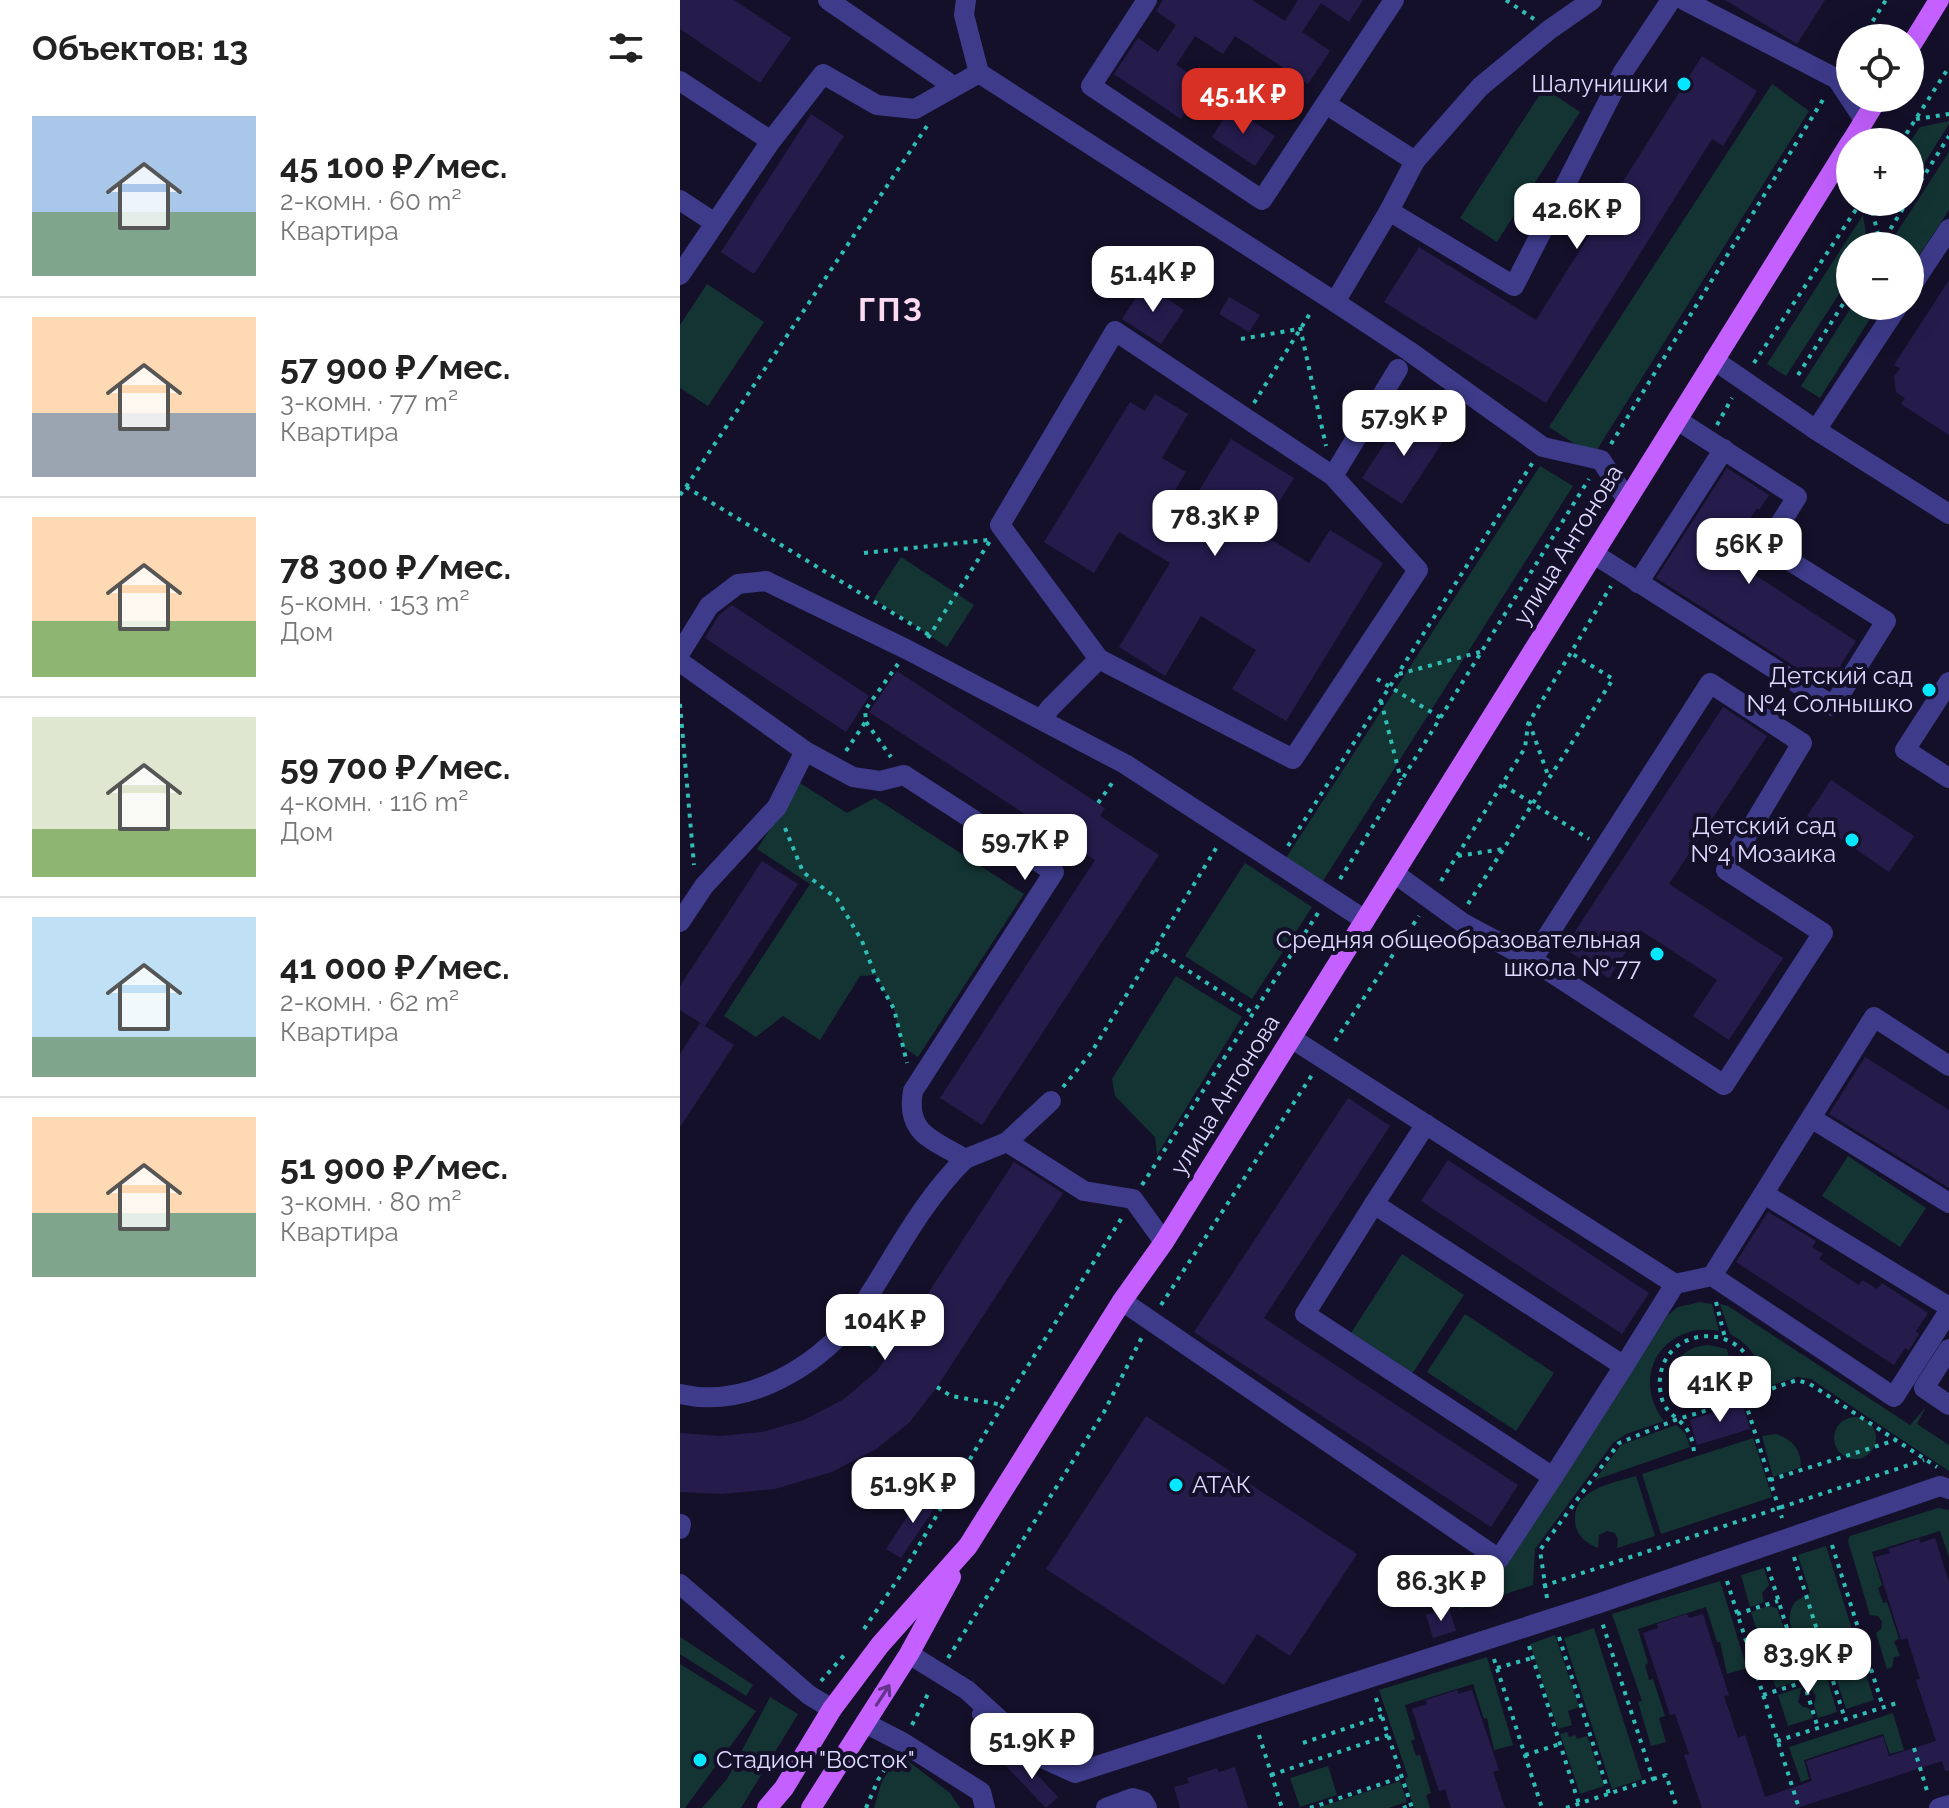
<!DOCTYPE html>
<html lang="ru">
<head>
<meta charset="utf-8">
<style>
  body { margin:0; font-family:Raleway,sans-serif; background:#f6f6f6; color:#222; height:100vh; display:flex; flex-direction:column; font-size:30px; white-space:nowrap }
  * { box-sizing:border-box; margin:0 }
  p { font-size:26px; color:#767676 }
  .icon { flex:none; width:44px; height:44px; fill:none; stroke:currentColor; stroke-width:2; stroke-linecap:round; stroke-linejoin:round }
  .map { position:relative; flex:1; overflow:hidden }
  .details { display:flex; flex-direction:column; background:#fff; width:680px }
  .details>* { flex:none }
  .fabs { position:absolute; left:1156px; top:24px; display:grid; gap:16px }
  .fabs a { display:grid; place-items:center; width:88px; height:88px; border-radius:50%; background:#fff; box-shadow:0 8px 32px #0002; font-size:40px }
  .price { position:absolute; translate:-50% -68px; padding:0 18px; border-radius:16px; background:#fff; color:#222; font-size:26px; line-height:52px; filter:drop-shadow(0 2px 4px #0008) }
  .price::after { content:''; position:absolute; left:50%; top:48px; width:24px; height:18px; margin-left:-12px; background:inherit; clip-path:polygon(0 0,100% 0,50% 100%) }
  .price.active { background:#d93025; color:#fff }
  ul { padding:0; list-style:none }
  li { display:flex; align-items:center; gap:24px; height:200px; padding:0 32px }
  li+li { border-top:2px solid #e0e0e0 }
  li span { display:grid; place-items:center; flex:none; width:224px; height:160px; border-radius:0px; color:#555 }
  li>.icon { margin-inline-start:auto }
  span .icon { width:96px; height:96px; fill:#fffc; stroke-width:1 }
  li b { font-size:34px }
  h2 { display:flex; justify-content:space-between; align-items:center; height:96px; padding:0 32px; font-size:34px }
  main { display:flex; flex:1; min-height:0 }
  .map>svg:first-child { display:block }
  .green { fill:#133433 }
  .building { fill:#251c4c }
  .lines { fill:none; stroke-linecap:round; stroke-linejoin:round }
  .path { stroke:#2ebeb5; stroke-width:4; stroke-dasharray:4 6; stroke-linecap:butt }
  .minor { stroke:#3d3b8a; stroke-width:20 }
  .major { stroke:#c360ff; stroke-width:20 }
  .oneway { stroke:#63348a }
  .poi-dot { fill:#05e7ff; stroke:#15102a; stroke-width:3 }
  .labels { text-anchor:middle; stroke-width:8; stroke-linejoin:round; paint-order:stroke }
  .poi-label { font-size:24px; fill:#ded9ff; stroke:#15102a; text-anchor:end }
  .street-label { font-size:24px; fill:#ded9ff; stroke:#15102a }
  .district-label { font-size:32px; font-weight:bold; letter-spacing:2px; fill:#ffdbf2; stroke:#15102a }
</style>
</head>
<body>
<main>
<section class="details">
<h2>Объектов: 13<svg class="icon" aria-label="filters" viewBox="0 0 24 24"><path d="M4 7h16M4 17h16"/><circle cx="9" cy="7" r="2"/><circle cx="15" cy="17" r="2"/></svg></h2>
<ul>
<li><span style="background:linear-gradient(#a9c7e8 60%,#7fa58c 0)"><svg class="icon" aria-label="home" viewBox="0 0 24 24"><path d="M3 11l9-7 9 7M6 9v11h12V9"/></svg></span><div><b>45 100 ₽/мес.</b><p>2-комн. · 60 m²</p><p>Квартира</p></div></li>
<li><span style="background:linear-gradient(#ffd9b3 60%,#9aa5b1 0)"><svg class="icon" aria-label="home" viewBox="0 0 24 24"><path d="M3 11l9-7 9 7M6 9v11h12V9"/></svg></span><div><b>57 900 ₽/мес.</b><p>3-комн. · 77 m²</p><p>Квартира</p></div></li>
<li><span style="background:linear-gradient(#ffd9b3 65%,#8fb573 0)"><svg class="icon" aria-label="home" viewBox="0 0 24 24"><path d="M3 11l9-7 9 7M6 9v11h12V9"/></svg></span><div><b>78 300 ₽/мес.</b><p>5-комн. · 153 m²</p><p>Дом</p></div></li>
<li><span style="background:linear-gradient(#dfe7d0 70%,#8fb573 0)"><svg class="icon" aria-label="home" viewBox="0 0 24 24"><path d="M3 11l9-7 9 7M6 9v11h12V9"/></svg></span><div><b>59 700 ₽/мес.</b><p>4-комн. · 116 m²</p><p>Дом</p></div></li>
<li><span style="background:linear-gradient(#bfe0f5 75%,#7fa58c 0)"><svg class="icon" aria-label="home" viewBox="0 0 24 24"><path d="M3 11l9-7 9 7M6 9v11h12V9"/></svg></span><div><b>41 000 ₽/мес.</b><p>2-комн. · 62 m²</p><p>Квартира</p></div></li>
<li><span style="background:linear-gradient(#ffd9b3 60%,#7fa58c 0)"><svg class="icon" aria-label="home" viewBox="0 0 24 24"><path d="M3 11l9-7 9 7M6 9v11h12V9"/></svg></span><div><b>51 900 ₽/мес.</b><p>3-комн. · 80 m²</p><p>Квартира</p></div></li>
</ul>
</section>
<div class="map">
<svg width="1269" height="1808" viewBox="0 0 1269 1808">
  <rect width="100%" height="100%" fill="#15102a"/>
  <!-- green -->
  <g class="green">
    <polygon points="1092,84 1129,111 913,456 869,427"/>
    <polygon points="864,88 900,112 817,242 780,218"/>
    <polygon points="1269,121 1269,124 1230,186 1230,142 1240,127"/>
    <polygon points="1269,152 1269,210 1230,269 1230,246 1211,246 1210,243"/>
    <polygon points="1183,215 1188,246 1170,246 1170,277 1106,376 1087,364"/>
    <polygon points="27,284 84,322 28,406 0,388 0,325"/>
    <polygon points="1172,306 1198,306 1140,398 1121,386"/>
    <polygon points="860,466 893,486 643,881 606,858"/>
    <polygon points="221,557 294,605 267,647 194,599"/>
    <polygon points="120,783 167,813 195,798 344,894 238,1057 223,1047 214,1009 195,975 180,976 140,1040 103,1016 76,1037 44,1016 130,884 77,849"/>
    <polygon points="565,863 632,907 572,999 505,956"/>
    <polygon points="496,976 562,1017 477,1155 475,1137 435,1096 432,1079"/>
    <polygon points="1168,1156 1246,1208 1220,1247 1142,1196"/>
    <polygon points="722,1254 784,1295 732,1374 671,1333"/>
    <path d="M 1020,1302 L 1032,1304 L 1039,1331 C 984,1321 949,1376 984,1421 L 946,1434 L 933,1443 L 855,1549 L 853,1585 L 780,1609 L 778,1600 L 796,1576 L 813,1582 L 988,1315 L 998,1307 Z"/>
    <path d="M 1040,1304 L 1048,1306 L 1230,1425 L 1246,1407 L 1237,1424 L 1269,1445 L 1269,1471 L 1131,1379 L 1117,1377 L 1080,1389 C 1084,1363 1072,1346 1050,1334 Z"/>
    <polygon points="785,1314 874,1373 836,1431 747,1372"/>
    <path d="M 1028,1345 L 1047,1349 L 1050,1361 L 988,1382 C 993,1360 1005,1347 1028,1345 Z"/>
    <circle cx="1175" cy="1438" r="21"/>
    <polygon points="996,1425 1005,1433 1010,1447 915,1480 941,1445"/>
    <path d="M 1096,1434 C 1113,1439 1121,1450 1121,1467 L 1093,1477 L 1082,1436 Z"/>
    <polygon points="1073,1438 1092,1497 981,1534 962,1474"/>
    <path d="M 956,1476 L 975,1536 L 937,1548 L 938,1539 L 935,1533 L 927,1531 L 919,1535 L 918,1548 C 906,1543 896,1536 895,1521 C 893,1489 933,1483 956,1476 Z"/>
    <polygon points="1258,1508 1269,1510 1269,1557 1260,1531 1192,1552 1202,1585 1198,1588 1203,1603 1207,1602 1219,1639 1214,1641 1220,1656 1214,1657 1212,1667 1207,1669 1196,1633 1201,1629 1202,1622 1198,1616 1190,1615 1168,1541 1170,1536"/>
    <path d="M 1146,1546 L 1194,1700 L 1166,1709 L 1157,1680 C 1139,1676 1134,1661 1146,1646 L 1144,1639 C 1119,1646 1100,1625 1115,1602 L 1130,1593 L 1118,1555 Z"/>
    <polygon points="1084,1568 1089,1585 1082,1593 1084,1602 1070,1607 1061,1575"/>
    <polygon points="1040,1581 1067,1668 1047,1674 1040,1642 1037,1642 1026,1607 958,1629 968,1663 965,1665 969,1680 973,1679 985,1716 979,1718 986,1742 971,1746 958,1702 962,1701 932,1614"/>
    <polygon points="1088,1606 1097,1608 1104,1629 1079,1637 1071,1612"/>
    <polygon points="914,1628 962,1779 932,1789 884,1638"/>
    <polygon points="875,1635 899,1707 888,1711 892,1725 878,1729 850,1644"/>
    <polygon points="1105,1635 1109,1645 1118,1642 1127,1646 1130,1657 1124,1667 1117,1669 1120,1680 1096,1688 1081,1644"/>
    <polygon points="0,1637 73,1685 66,1696 0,1654"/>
    <polygon points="807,1657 833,1745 814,1750 807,1718 804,1719 793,1684 725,1705 735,1739 731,1741 736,1756 740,1755 751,1793 746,1795 750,1808 734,1808 725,1779 728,1777 699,1690"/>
    <polygon points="0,1664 76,1711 5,1808 0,1808"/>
    <polygon points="1147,1678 1157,1712 1138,1718 1134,1705 1136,1696 1127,1684"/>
    <polygon points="1122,1687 1118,1702 1123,1707 1129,1708 1133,1718 1108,1726 1098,1695"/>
    <polygon points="90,1697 118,1714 61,1808 22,1808 47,1779"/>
    <polygon points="1213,1713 1224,1750 1210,1754 1203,1734 1124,1760 1129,1779 1121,1782 1109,1747"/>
    <polygon points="887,1732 889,1737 895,1735 897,1739 907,1736 924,1786 900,1794 880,1734"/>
    <polygon points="220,1755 270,1793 280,1808 194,1808 202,1781"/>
    <polygon points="648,1766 657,1795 620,1807 610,1778"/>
    <polygon points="720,1781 727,1802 708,1808 637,1808"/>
  </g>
  <!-- building -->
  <g class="building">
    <polygon points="0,0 54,0 111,38 80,83 0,29"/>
    <polygon points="483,0 572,0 605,21 618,0 683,0 669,22 641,3 622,32 650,51 628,84 555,36 543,54 515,36 496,65 524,83 501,119 434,74 458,38 478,52 496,25 476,11"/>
    <polygon points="1045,0 1145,0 1117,44"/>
    <polygon points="1022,56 1077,91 1043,146 1032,139 866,403 704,302 739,247 856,320"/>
    <polygon points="551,107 595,136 575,166 532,137"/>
    <polygon points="131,114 164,136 74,274 41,252"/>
    <polygon points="1269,280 1269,435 1221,404 1225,398 1216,392 1214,377 1220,368 1214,365"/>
    <polygon points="465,284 504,310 481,344 442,319"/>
    <polygon points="549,297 580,315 569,332 539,314"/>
    <polygon points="475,394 508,414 482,458 506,472 480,515 510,534 531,500 518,492 551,439 614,478 580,533 629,563 650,530 703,563 606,721 552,689 576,650 521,616 485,676 439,647 490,563 439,532 414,573 364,542 450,402 465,411"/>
    <polygon points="726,411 766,437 722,504 682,478"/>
    <polygon points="1047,468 1089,495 1079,510 1077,508 1046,556 1176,641 1147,687 976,578"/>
    <polygon points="52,605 189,696 166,732 25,638 39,615"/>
    <polygon points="217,671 425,808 420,816 479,855 302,1125 260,1098 415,860 189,712"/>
    <polygon points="1043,707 1087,736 989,884 1103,958 1049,1040 1013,1016 1037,980 960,930 929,978 884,948"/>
    <polygon points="1151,780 1234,836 1209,872 1127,816"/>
    <polygon points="82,861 118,884 25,1026 0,1010 0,986"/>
    <polygon points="20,1023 54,1045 0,1127 0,1054"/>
    <polygon points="1185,1057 1269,1110 1269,1188 1149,1114"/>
    <polygon points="668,1098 710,1126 584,1318 838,1485 811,1527 514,1332"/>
    <polygon points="768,1160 969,1293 942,1334 741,1201"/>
    <polygon points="334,1162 383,1193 257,1387 229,1423 196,1449 152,1472 95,1489 42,1494 0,1492 0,1433 40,1436 82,1432 124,1420 164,1399 197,1371"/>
    <polygon points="1088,1212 1136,1241 1132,1247 1143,1254 1139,1259 1179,1285 1182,1280 1197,1289 1202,1283 1248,1313 1236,1331 1239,1334 1229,1350 1225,1348 1214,1365 1056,1262"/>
    <polygon points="1062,1403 1070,1429 1017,1445 1010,1420"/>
    <polygon points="466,1416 677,1554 610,1656 577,1634 544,1685 366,1569"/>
    <polygon points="244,1491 259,1501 221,1558 206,1549"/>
    <polygon points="1255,1538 1269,1582 1269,1770 1265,1771 1262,1761 1117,1808 1022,1808 1004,1755 1009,1754 995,1714 990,1715 963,1633 978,1628 977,1624 1007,1614 1009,1618 1023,1614 1049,1695 1044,1696 1058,1738 1065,1735 1085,1797 1132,1781 1126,1761 1203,1736 1209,1756 1256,1741 1236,1680 1240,1679 1227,1638 1221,1640 1195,1557 1210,1553 1208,1549 1239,1539 1240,1543"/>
    <polygon points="769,1608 776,1631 753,1638 746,1615"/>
    <polygon points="777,1690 778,1694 792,1690 819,1770 813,1772 825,1808 771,1808 765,1789 759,1791 732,1709 747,1704 746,1700"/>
    <polygon points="338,1754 378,1797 366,1808 324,1764 334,1761"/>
    <polygon points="555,1767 568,1808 500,1808 494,1787 509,1783 507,1778 537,1768 539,1772"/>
  </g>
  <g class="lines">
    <!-- path -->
    <g class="path">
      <polyline points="826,0 854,19"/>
      <polyline points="1182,38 1206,0"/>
      <polyline points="1236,119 1269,114"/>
      <polyline points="1221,142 1269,67"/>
      <polyline points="1230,198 1269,136"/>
      <polyline points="1190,202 1200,242"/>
      <polyline points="1200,246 1227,202"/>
      <polyline points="620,327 646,446"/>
      <polyline points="561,339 619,329"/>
      <polyline points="1074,363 1181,202"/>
      <polyline points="1118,375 1170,293"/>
      <polyline points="574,403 631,312"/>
      <polyline points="1037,425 1052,398"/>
      <polyline points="931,444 1144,98"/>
      <polyline points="6,487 247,126"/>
      <polyline points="0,495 6,487 249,635"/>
      <polyline points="184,553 308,540"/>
      <polyline points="248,638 310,541"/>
      <polyline points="719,674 800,652"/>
      <polyline points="697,679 761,718"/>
      <polyline points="701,701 721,780"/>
      <polyline points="0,704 14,865"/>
      <polyline points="186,722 211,757"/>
      <polyline points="849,722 869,778"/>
      <polyline points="166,751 186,721 185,710 218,664"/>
      <polyline points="823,785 909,839"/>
      <polyline points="418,803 435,779"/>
      <polyline points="105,828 123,872 157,899 182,941 195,975 214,1009 227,1063"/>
      <polyline points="608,846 853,462"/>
      <polyline points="384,856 392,845"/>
      <polyline points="778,856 823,849"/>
      <polyline points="660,879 909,479"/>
      <polyline points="761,881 845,748 848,724 931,586"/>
      <polyline points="788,904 933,679 891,653"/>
      <polyline points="475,949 573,1013"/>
      <polyline points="655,1041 739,916"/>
      <polyline points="383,1087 411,1053 538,845"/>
      <polyline points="462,1185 638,913"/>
      <polyline points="1036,1302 1045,1338"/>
      <polyline points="481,1305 632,1075"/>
      <polyline points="182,1339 208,1355"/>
      <polyline points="257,1387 271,1396 323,1405"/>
      <polyline points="1065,1401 1102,1518"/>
      <path d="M 1014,1451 C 1013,1445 1012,1438 1009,1433 C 1000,1415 982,1416 980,1388 C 975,1320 1081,1316 1076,1394"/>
      <polyline points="1090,1480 1216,1440"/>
      <polyline points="1152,1545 1203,1707"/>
      <polyline points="1114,1557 1165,1719"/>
      <polyline points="1088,1567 1138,1728"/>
      <polyline points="1047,1581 1119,1808"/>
      <polyline points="863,1586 1244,1460"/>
      <polyline points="867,1598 860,1550 939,1443 995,1420 1064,1399 1072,1403 1076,1394 1117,1380 1130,1384 1257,1467"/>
      <polyline points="1057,1614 1098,1601"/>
      <polyline points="184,1629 225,1569 306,1432 443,1216"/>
      <polyline points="879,1637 929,1794"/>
      <polyline points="1067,1644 1108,1631"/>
      <polyline points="849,1646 899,1804"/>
      <polyline points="268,1658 424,1412 462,1337"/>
      <polyline points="814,1659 862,1808"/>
      <polyline points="817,1668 852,1658"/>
      <polyline points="141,1681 167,1652"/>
      <polyline points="1083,1695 1124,1682"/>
      <polyline points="696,1698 732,1808"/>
      <polyline points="232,1725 250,1690"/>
      <polyline points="579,1735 602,1808"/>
      <polyline points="1097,1741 1220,1702"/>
      <polyline points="623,1743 702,1716"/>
      <polyline points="1234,1748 1248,1794"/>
      <polyline points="845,1755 880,1744"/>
      <polyline points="591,1775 709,1735"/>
      <polyline points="973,1779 986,1775 997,1808"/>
      <polyline points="186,1808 198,1780 211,1760"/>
      <polyline points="630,1808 722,1777"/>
      <polyline points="723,1808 731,1805"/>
      <polyline points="886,1808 973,1779 922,1622"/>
    </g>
    <!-- minor -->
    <g class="minor">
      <polyline points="148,0 273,86"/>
      <polyline points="286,0 284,15 299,73 655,302 729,351 863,447 921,460 947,500"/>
      <polyline points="467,0 411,86 582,200 714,0"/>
      <polyline points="1004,0 1157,79 1184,120"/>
      <polyline points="0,81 91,141"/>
      <polyline points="646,104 735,161"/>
      <polyline points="0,200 35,223"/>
      <polyline points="709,211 735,161 800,87 869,30 912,0"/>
      <polyline points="0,275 91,141 143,74 197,105 235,109 299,73"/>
      <polyline points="1230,288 1269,229"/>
      <polyline points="655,302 709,211 834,286 943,72 991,0"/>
      <polyline points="1034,360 1136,430 1269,514"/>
      <polyline points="1136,430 1218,306"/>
      <polyline points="914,554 1153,706 1206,621 1086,546 1117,497 997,420"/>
      <polyline points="958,583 1044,449"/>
      <polyline points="0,653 29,606 58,584 86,581 228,650 445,764 685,920"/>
      <polyline points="419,659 320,525 435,331 653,476"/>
      <path d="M 0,662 L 125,751 L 173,777 L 200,781 L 224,775 L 374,872 L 233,1091 C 225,1134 254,1140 285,1159 L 327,1142 L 404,1191 L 453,1199 L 484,1242"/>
      <polyline points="1269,682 1225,750 1269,778"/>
      <polyline points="362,719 370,708 419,659 613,759 738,570 653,476 718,369"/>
      <polyline points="714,873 783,923 852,960 1044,1085 1143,933 1046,870 1122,743 1030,683 852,960"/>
      <polyline points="0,922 24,886 97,807 125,751"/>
      <polyline points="611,1038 995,1284 944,1366 694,1204 746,1124"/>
      <polyline points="1131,1118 1269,1203"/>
      <polyline points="327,1142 371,1101"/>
      <polyline points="1084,1194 1269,1307"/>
      <polyline points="1032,1276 1214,1397 1269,1311"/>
      <polyline points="995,1284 1032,1276 1194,1017 1269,1066"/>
      <polyline points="442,1301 819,1559 873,1477 625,1314 694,1204"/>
      <polyline points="1269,1349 1244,1388 1269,1405"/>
      <path d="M 0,1394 C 61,1408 124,1374 165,1330 C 176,1319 184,1303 193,1289 C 221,1244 247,1196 285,1159"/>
      <polyline points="873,1477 944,1366"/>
      <polyline points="0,1529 1,1524"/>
      <polyline points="0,1584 129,1695 152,1709"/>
      <polyline points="229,1654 287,1690 362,1758 395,1773 917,1604 1260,1486 1269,1489"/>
      <polyline points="302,1714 326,1751"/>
      <polyline points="185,1723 222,1742 301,1792 305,1808"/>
      <polyline points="426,1808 453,1798 463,1801 467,1808"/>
      <polyline points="1259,1808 1269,1805"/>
    </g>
    <!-- major -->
    <g class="major">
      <polyline points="1230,47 1259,0"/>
      <polyline points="1171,142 1198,98"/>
      <polyline points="87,1808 104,1788 152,1709 200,1645 288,1546 442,1301 484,1242 1170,143"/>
      <polyline points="131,1808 229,1654 271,1577"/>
    </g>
  </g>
  <!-- one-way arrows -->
  <defs><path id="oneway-shaft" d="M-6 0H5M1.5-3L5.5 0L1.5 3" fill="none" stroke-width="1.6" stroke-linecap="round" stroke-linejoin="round" transform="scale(2)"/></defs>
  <use class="oneway" href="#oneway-shaft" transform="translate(203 1695) rotate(-57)"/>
  <!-- markers -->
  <g class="poi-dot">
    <circle cx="1004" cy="84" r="8"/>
    <circle cx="1249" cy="690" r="8"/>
    <circle cx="1172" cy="840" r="8"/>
    <circle cx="977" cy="954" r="8"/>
    <circle cx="496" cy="1485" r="8"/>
    <circle cx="20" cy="1760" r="8"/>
  </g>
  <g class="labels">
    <!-- poi labels -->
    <g class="poi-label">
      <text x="988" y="92">Шалунишки</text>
      <text x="1233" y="684">Детский сад<tspan x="1233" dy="28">№4 Солнышко</tspan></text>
      <text x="1156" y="834">Детский сад<tspan x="1156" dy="28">№4 Мозаика</tspan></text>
      <text x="961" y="948">Средняя общеобразовательная<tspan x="961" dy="28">школа № 77</tspan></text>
      <text x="512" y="1493" text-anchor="start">АТАК</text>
      <text x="36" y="1768" text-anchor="start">Стадион "Восток"</text>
    </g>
    <!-- street labels -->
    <g class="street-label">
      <text transform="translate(888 545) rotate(-58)" y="8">улица Антонова</text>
      <text transform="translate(545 1095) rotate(-58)" y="8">улица Антонова</text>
    </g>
    <!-- district labels -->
    <g class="district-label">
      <text x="211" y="321">ГПЗ</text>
    </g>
  </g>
</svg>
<div class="fabs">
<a><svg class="icon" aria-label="locate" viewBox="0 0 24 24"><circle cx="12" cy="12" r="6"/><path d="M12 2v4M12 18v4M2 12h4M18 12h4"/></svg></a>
<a>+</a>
<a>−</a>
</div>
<b class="price active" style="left:563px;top:136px">45.1K ₽</b>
<b class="price" style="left:897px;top:251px">42.6K ₽</b>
<b class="price" style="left:473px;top:314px">51.4K ₽</b>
<b class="price" style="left:724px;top:458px">57.9K ₽</b>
<b class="price" style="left:535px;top:558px">78.3K ₽</b>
<b class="price" style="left:1069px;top:586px">56K ₽</b>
<b class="price" style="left:345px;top:882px">59.7K ₽</b>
<b class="price" style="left:205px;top:1362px">104K ₽</b>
<b class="price" style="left:1040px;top:1424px">41K ₽</b>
<b class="price" style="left:233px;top:1525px">51.9K ₽</b>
<b class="price" style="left:761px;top:1623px">86.3K ₽</b>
<b class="price" style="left:1128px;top:1696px">83.9K ₽</b>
<b class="price" style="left:352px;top:1781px">51.9K ₽</b>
</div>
</main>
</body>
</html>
